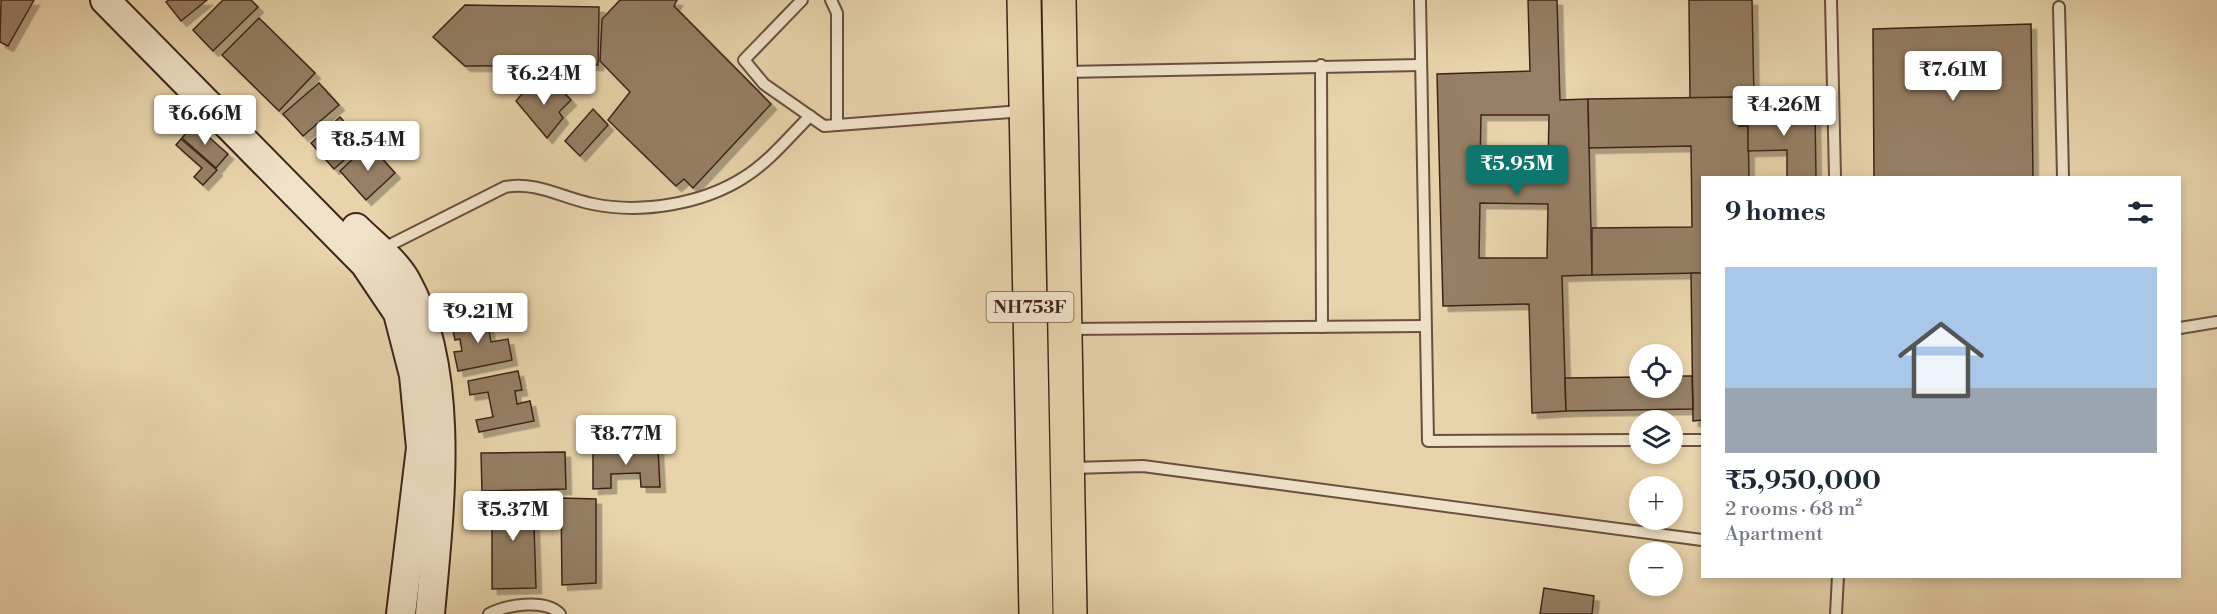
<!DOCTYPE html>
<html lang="en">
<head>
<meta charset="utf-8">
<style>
  body { margin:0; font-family:"Libre Bodoni",serif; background:#f6f6f7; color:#1f2937; height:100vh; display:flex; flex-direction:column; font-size:22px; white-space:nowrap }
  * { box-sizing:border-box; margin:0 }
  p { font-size:20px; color:#747a83 }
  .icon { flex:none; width:33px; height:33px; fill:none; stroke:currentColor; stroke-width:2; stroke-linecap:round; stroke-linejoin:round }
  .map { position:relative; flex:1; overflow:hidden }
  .side { position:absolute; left:1701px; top:176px; width:480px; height:402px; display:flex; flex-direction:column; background:#fff; border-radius:0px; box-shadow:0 3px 9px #0003 }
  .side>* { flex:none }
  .controls { position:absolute; left:1629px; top:344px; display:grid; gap:12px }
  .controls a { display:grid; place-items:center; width:54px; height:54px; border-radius:50%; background:#fff; box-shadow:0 3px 9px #0003; font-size:30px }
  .price { position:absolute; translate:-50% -51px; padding:0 14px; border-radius:6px; background:#fff; color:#222; font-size:20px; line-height:39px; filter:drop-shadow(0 2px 3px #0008) }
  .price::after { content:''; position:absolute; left:50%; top:36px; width:18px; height:14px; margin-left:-9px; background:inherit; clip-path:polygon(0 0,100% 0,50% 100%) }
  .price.current { background:#0f766e; color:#fff }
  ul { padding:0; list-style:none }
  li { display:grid; align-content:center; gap:12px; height:318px; padding:0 24px }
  li span { display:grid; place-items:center; height:186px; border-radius:0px; color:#555 }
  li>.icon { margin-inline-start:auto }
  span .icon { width:108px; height:108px; fill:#fffc; stroke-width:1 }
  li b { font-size:26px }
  h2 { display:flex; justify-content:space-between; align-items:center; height:72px; padding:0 24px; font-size:26px }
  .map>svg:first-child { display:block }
  .building { fill:#967f65; stroke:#3e2419; stroke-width:1.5; fill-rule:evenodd; filter:url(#shadow) }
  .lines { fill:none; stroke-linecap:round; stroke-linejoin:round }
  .lane-casing { stroke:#68503e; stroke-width:14 }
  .secondary-casing { stroke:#3e2419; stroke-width:32 }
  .highway-casing { stroke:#3e2419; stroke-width:36 }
  .lane { stroke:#f0e2c8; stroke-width:10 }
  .secondary { stroke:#f0e2c8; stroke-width:28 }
  .highway { stroke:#e8d3ab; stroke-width:33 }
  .labels { text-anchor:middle; stroke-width:6; stroke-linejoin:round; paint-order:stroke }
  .shield { fill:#f0e2c8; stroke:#735d4e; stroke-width:1.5 }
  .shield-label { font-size:18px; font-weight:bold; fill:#3e2419 }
</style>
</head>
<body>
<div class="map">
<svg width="2217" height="614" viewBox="0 0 2217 614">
  <defs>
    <filter id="shadow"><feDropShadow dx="5.5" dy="5.5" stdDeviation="0" flood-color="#0004"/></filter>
  </defs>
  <rect width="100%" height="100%" fill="#e8d3ab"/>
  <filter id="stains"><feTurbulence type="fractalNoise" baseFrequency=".00333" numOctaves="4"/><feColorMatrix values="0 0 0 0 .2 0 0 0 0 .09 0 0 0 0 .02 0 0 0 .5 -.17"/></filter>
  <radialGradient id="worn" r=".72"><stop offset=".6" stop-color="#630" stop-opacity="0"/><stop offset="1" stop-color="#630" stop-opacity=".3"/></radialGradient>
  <!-- building -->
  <g class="building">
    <polygon points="1,0 34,0 8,46 0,42"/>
    <polygon points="169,0 207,0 181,21 166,2"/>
    <polygon points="223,0 251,0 258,7 213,51 193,30"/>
    <polygon points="620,0 677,0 674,6 771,104 693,188 684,179 676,186 608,120 630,92 600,61 602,19"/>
    <path d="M 1528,0 L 1557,0 L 1560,100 L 1588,99 L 1592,275 L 1562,276 L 1566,411 L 1532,413 L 1529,304 L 1443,306 L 1437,74 L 1530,71 ZM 1481,115 L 1549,115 L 1548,170 L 1480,169 ZM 1480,203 L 1548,204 L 1547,258 L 1479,258 Z"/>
    <polygon points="1689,0 1752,0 1754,97 1690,98"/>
    <polygon points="465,5 599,7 598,65 465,66 433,37"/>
    <polygon points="259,18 315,73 279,111 222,55"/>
    <polygon points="2031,24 2033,177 1874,177 1873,29"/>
    <polygon points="552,80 571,100 559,112 563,118 547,138 516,101 532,82 542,90"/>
    <polygon points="319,83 339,105 303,136 283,114"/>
    <polygon points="1738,97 1739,126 1748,126 1749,177 1702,177 1702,273 1592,275 1592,228 1692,227 1691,146 1589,148 1588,99"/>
    <polygon points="593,109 608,125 580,156 565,141"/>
    <polygon points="1815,109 1816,177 1787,177 1787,150 1748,151 1748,126 1739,126 1738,110"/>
    <polygon points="340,117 363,143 334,169 311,143"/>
    <polygon points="194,124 228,154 216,168 182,138"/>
    <polygon points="181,139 217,170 203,185 194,177 202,168 176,145"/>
    <polygon points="369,144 395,173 366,200 340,171"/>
    <polygon points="1691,273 1702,273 1702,420 1693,421"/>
    <polygon points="486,314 491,342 508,339 512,360 458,371 454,352 462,351 460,339 455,340 451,321"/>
    <polygon points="518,371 522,390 515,391 517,404 530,401 534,421 479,432 476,420 493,417 488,392 470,395 468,381"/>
    <polygon points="1672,376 1692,376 1693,409 1566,411 1565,378 1640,377 1640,387 1672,387"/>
    <polygon points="593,449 658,449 660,487 641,487 640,473 611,474 611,488 593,489"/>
    <polygon points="565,452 566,489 482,491 481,453"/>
    <polygon points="492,494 533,494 536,588 492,589"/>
    <polygon points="561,498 596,499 596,583 562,585"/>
    <polygon points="1544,588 1594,596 1592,614 1540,614"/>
  </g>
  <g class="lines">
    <defs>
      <g id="lane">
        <polyline points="802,0 744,60 764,84 824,126 1023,111"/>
        <polyline points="831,0 837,13 837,125"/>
        <polyline points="1420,0 1428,441 1640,440"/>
        <polyline points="1831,0 1835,177"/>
        <polyline points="2059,7 2063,177"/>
        <polyline points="1321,65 1322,327"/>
        <polyline points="1065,72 1420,65"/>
        <path d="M 382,249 L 505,187 C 537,181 562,198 593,204 C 641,214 702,204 743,178 C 769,162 789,137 810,116"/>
        <polyline points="2180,328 2217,322"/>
        <polyline points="1069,329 1425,326"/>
        <polyline points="1672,440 1702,440"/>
        <polyline points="1072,468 1143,466 1702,540"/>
        <path d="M 489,614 C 506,605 545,598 560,614"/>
        <polyline points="1836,614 1838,576"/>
      </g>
      <g id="secondary">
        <polyline points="105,0 365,264 398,313 414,375 421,448 401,614"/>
        <path d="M 356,228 C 372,244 395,261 406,281 C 457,373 439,512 430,614"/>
      </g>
      <g id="highway">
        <polyline points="1024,0 1036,614"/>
        <polyline points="1059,0 1070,614"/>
      </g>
    </defs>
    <!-- lane casing -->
    <use href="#lane" class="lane-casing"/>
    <!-- secondary casing -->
    <use href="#secondary" class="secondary-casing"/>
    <!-- highway casing -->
    <use href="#highway" class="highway-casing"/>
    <!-- lane -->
    <use href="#lane" class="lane"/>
    <!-- secondary -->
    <use href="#secondary" class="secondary"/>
    <!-- highway -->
    <use href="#highway" class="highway"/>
  </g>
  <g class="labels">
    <!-- shield labels -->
    <rect class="shield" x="986.5" y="292" width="87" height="30" rx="4.5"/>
    <g class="shield-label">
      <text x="1030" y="313">NH753F</text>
    </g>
  </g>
  <rect width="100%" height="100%" filter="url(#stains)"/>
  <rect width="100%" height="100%" fill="url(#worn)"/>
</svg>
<div class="controls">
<a><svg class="icon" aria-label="locate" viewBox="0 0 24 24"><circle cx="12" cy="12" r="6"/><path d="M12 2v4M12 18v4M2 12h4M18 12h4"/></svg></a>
<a><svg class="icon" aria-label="layers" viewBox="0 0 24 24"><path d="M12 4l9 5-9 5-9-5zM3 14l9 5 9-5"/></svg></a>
<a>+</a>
<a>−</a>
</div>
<b class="price" style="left:1953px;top:102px">₹7.61M</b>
<b class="price" style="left:544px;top:106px">₹6.24M</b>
<b class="price" style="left:1784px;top:137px">₹4.26M</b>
<b class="price" style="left:205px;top:146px">₹6.66M</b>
<b class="price" style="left:368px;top:172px">₹8.54M</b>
<b class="price current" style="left:1517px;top:196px">₹5.95M</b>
<b class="price" style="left:478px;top:344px">₹9.21M</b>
<b class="price" style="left:626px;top:466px">₹8.77M</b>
<b class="price" style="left:513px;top:542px">₹5.37M</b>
<section class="side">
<h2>9 homes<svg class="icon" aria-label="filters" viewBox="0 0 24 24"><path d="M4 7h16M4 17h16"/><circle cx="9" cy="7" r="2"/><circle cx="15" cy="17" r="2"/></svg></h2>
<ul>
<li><span style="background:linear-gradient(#a9c7e8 65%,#9aa5b1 0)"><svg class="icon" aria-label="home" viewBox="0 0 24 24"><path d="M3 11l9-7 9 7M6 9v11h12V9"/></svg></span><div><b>₹5,950,000</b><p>2 rooms · 68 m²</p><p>Apartment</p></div></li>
</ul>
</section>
</div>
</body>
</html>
